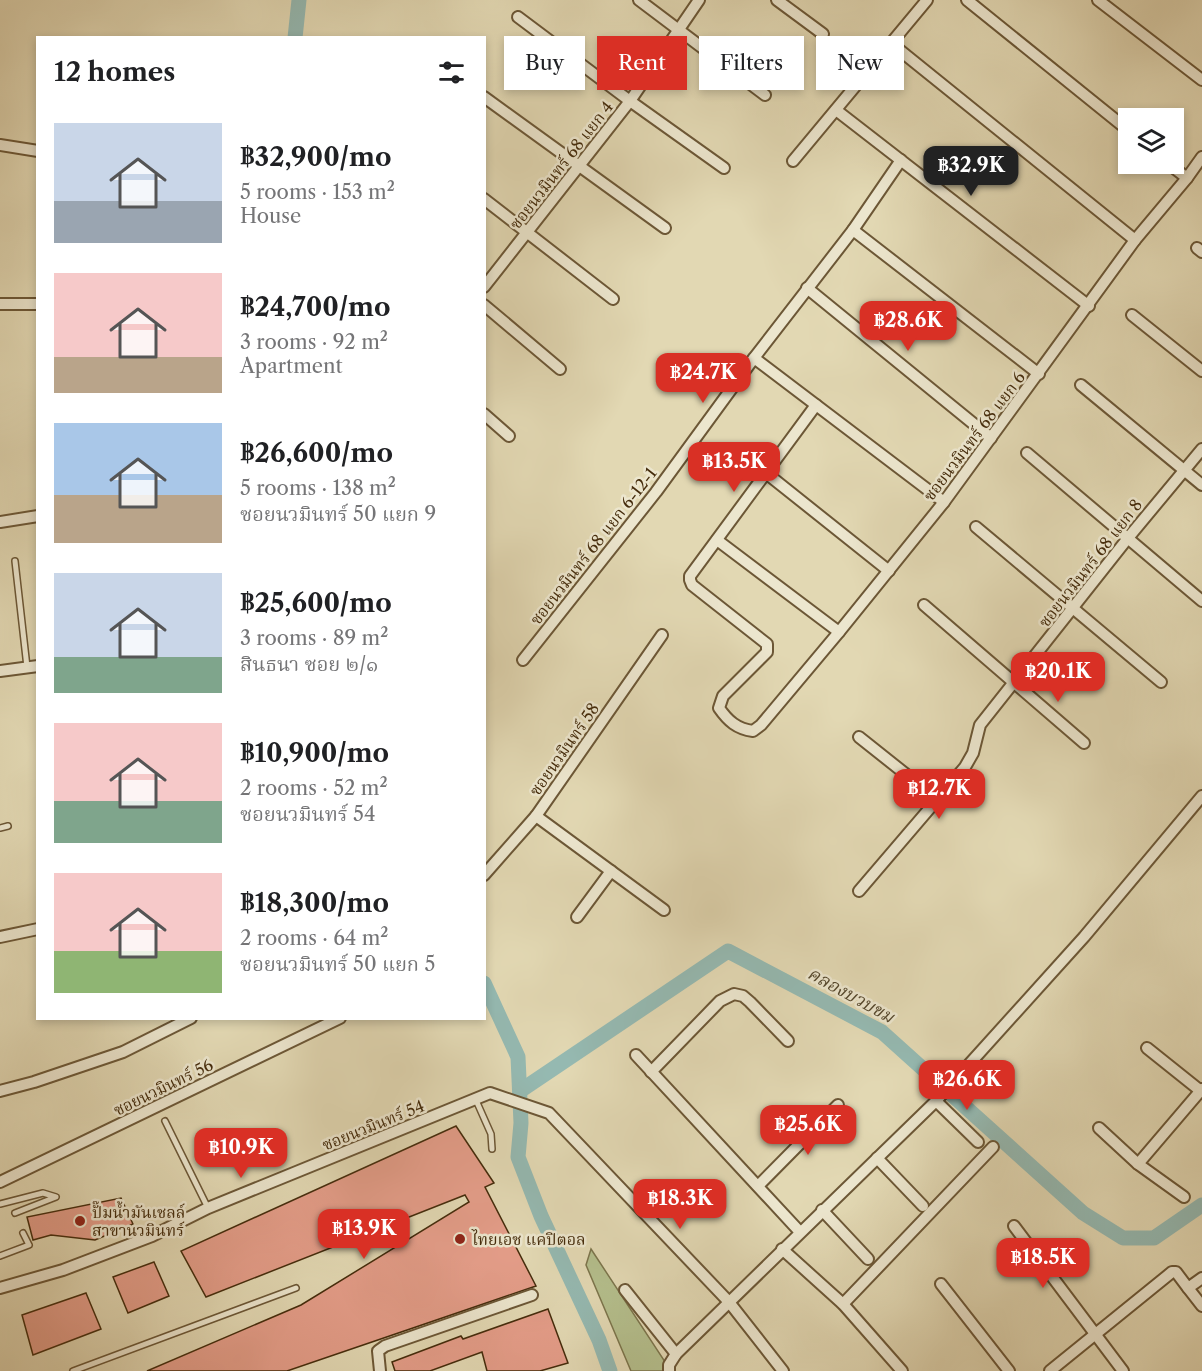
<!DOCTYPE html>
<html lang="en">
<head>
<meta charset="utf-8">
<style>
  body { margin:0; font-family:"Libre Caslon Text","Noto Serif Thai",serif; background:#f6f6f6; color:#202124; height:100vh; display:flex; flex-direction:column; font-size:22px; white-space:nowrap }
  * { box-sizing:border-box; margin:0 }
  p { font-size:20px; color:#757577 }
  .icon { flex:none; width:33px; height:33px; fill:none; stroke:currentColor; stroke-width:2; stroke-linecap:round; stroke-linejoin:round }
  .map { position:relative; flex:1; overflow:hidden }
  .side { position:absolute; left:36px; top:36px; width:450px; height:984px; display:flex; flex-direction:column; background:#fff; border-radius:0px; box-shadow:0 3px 9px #0003 }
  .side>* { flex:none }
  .hud { position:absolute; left:504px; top:36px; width:570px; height:54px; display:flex; gap:12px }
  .tools { position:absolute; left:1118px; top:108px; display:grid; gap:12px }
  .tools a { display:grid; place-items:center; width:66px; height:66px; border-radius:0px; background:#fff; box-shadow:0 3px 9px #0003; font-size:30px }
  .price { position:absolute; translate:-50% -51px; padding:0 14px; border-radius:12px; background:#d93025; color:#fff; font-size:20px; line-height:39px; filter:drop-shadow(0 2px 3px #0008) }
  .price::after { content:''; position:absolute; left:50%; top:36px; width:18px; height:14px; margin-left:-9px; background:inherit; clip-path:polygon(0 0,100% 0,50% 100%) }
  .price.on { background:#222; color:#fff }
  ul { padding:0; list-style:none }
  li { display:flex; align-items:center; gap:18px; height:150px; padding:0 18px }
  li span { display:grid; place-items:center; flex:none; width:168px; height:120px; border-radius:0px; color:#555 }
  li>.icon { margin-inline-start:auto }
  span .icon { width:72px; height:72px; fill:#fffc; stroke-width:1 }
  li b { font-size:26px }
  h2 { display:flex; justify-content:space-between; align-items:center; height:72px; padding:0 18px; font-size:26px }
  .chip { padding:0 21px; border-radius:0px; background:#fff; box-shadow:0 3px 9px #0003; font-size:21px; line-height:54px }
  .chip.on { background:#d93025; color:#fff }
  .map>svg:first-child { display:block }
  .green { fill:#b4be8c; stroke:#7c754c; stroke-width:1.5 }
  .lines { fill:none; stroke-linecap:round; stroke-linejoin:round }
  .canal { stroke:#95b9b1; stroke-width:15 }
  .building { fill:#e49d89; stroke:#452c0c; stroke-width:1.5 }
  .lane-casing { stroke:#6c5736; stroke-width:8 }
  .street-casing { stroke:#6c5736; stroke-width:14 }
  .lane { stroke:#ece6ce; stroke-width:5 }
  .street { stroke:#ece6ce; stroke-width:10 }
  .poi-dot { fill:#8f2418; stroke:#ece6ce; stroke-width:2 }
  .labels { text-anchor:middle; stroke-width:5; stroke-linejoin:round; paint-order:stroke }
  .street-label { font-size:16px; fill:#452c0c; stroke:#ece6ce }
  .poi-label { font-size:16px; fill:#452c0c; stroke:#ece6ce; text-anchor:start }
  .water-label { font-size:18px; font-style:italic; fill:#55482d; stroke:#ece6ce }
</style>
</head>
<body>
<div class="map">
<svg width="1202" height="1371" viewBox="0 0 1202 1371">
  <rect width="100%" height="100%" fill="#e2d8b3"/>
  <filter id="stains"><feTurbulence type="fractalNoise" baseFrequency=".00333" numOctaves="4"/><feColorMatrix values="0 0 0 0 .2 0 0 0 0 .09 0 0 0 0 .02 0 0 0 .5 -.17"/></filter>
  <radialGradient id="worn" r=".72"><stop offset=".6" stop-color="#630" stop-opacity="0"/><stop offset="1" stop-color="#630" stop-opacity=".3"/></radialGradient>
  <!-- green -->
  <polygon class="green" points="591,1249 671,1371 631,1371 586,1265"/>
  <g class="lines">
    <!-- canal -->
    <g class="canal">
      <polyline points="295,38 299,0"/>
      <polyline points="484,983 518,1057 521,1123 518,1157 541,1216 599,1340 610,1371"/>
      <polyline points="520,1091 728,951 882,1032 1083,1213 1123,1238 1154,1238 1202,1205"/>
    </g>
  </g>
  <!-- building -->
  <g class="building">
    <polygon points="456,1126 494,1183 485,1187 536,1286 287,1371 147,1371 301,1305 469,1202 465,1195 206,1297 181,1251"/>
    <polygon points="121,1198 133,1224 95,1240 51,1235 33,1240 27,1217"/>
    <polygon points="154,1262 169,1296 128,1313 113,1277"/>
    <polygon points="86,1293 101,1329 33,1355 22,1315"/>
    <polygon points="548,1309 568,1363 540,1371 487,1371 482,1352 430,1371 395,1371 392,1362 461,1336 463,1339"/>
  </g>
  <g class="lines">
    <defs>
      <g id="lane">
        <polyline points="15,561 27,667"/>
        <polyline points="0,828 8,826"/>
        <polyline points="475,1098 491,1134 492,1149"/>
        <polyline points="165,1121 208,1208"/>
        <polyline points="0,1204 43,1193 56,1197 15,1213"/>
        <polyline points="0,1256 29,1245 23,1233"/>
        <polyline points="73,1371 296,1288"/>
      </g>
      <g id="street">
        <polyline points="639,0 765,95"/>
        <polyline points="777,0 823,34"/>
        <polyline points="967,0 1128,130"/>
        <polyline points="1098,0 1202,80"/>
        <polyline points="518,17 630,101 724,168"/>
        <polyline points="892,44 1135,240"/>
        <polyline points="484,97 665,228"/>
        <polyline points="836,110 1089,306"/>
        <polyline points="0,145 38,151"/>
        <polyline points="793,161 927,0"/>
        <polyline points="1169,164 1187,178"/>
        <polyline points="484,199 613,299"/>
        <polyline points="853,230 1039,374"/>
        <polyline points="1197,248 1202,252"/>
        <polyline points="484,287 630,101 699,0"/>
        <polyline points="807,288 991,438"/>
        <polyline points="0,304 38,304"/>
        <polyline points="484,305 560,369"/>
        <polyline points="1132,315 1202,371"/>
        <polyline points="754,358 944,502"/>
        <polyline points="1081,385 1202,485"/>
        <path d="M 816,405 L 690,576 L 690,580 L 692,585 L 767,644 L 767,652 L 723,696 L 719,708 C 728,721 737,729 753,731 L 761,725 L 839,632 L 944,502 L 1135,240 L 1187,178 L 1202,157"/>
        <polyline points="484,414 509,436"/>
        <polyline points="1027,453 1202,601"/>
        <polyline points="766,473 889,571"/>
        <polyline points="0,522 38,516"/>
        <polyline points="976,527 1161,682"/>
        <polyline points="717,540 839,632"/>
        <polyline points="924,605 1084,743"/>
        <polyline points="523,660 656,492 754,358 853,230 901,160"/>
        <polyline points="0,671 38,666"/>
        <polyline points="859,737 937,799"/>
        <polyline points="536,816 664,910"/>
        <polyline points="484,875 536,816 662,635"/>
        <polyline points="859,891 965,767 973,753 980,725 1128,538 1202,449"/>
        <polyline points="577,917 611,871"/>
        <polyline points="0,937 38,929"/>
        <polyline points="1147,1048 1202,1092"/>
        <polyline points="636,1055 800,1232"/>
        <polyline points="651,1072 720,1001 734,994 743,996 750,1002 788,1041"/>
        <polyline points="0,1091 34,1082 123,1052 191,1018"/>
        <polyline points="936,1101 978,1142"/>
        <polyline points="1099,1128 1138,1164 1184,1197"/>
        <polyline points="877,1158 923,1206"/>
        <polyline points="1138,1164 1202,1089"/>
        <polyline points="0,1182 340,1018"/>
        <polyline points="758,1186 838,1105"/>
        <polyline points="822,1210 868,1259"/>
        <polyline points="1014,1226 1123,1371"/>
        <polyline points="782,1249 843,1304 902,1371"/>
        <polyline points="941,1284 1009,1371"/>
        <polyline points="0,1288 63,1270 152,1236 208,1208 490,1093 549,1113 729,1302 783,1371"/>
        <polyline points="1188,1288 1202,1306"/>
        <polyline points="625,1290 676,1354"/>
        <polyline points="843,1304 993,1147"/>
        <polyline points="380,1371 378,1351 385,1346 532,1295"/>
        <polyline points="669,1371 669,1365 676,1354 936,1101 1084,937 1202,796"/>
        <polyline points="1050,1371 1172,1272 1176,1272 1188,1288 1202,1278"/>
      </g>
    </defs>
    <!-- lane casing -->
    <use href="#lane" class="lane-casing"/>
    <!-- street casing -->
    <use href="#street" class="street-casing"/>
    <!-- lane -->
    <use href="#lane" class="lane"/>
    <!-- street -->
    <use href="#street" class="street"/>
  </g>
  <!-- markers -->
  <g class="poi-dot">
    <circle cx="80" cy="1221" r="6"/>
    <circle cx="460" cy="1239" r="6"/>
  </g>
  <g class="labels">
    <!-- street labels -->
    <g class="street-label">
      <text transform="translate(561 165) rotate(-52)" y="6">ซอยนวมินทร์ 68 แยก 4</text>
      <text transform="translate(974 436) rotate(-53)" y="6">ซอยนวมินทร์ 68 แยก 6</text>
      <text transform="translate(593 546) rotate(-52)" y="6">ซอยนวมินทร์ 68 แยก 6-12-1</text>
      <text transform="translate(1090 563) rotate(-52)" y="6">ซอยนวมินทร์ 68 แยก 8</text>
      <text transform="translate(564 749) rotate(-55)" y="6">ซอยนวมินทร์ 58</text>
      <text transform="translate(163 1087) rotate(-26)" y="6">ซอยนวมินทร์ 56</text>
      <text transform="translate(373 1125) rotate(-22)" y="6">ซอยนวมินทร์ 54</text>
    </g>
    <!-- poi labels -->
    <g class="poi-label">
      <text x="92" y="1218">ปั๊มน้ำมันเชลล์<tspan x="92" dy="18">สาขานวมินทร์</tspan></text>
      <text x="472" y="1245">ไทยเอช แคปิตอล</text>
    </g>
    <!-- water labels -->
    <g class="water-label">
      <text transform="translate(851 995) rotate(29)" y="6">คลองบวบขม</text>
    </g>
  </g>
  <rect width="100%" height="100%" filter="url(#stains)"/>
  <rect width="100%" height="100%" fill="url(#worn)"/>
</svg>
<div class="tools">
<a><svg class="icon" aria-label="layers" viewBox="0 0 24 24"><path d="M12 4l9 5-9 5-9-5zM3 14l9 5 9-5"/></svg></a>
</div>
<b class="price on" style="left:971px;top:197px">฿32.9K</b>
<b class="price" style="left:908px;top:352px">฿28.6K</b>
<b class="price" style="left:703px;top:404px">฿24.7K</b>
<b class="price" style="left:734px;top:493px">฿13.5K</b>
<b class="price" style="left:1058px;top:703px">฿20.1K</b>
<b class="price" style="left:939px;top:820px">฿12.7K</b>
<b class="price" style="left:967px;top:1111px">฿26.6K</b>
<b class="price" style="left:808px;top:1156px">฿25.6K</b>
<b class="price" style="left:241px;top:1179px">฿10.9K</b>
<b class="price" style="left:680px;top:1230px">฿18.3K</b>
<b class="price" style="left:364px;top:1260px">฿13.9K</b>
<b class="price" style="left:1043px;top:1289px">฿18.5K</b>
<div class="hud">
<a class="chip">Buy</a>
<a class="chip on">Rent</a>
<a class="chip">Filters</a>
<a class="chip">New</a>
</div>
<section class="side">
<h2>12 homes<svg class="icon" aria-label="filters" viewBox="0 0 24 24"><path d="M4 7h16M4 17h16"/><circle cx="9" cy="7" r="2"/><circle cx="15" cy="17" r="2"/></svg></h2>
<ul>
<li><span style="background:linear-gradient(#c9d6e8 65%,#9aa5b1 0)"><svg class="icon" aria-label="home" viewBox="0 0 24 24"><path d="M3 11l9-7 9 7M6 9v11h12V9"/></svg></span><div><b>฿32,900/mo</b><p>5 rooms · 153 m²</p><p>House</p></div></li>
<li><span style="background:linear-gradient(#f6c9c9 70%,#b9a48a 0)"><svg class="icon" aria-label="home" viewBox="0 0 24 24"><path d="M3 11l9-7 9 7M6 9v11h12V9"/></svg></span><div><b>฿24,700/mo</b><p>3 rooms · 92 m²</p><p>Apartment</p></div></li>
<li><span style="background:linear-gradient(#a9c7e8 60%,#b9a48a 0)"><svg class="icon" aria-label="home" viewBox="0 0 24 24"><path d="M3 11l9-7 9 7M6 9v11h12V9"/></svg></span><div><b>฿26,600/mo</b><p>5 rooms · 138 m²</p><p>ซอยนวมินทร์ 50 แยก 9</p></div></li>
<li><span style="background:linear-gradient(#c9d6e8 70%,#7fa58c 0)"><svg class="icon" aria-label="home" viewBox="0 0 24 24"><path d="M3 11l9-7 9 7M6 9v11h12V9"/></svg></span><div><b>฿25,600/mo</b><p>3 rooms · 89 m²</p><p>สินธนา ซอย ๒/๑</p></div></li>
<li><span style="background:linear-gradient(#f6c9c9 65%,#7fa58c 0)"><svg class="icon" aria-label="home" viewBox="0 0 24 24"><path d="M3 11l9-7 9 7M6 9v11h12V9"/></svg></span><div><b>฿10,900/mo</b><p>2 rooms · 52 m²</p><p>ซอยนวมินทร์ 54</p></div></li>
<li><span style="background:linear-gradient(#f6c9c9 65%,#8fb573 0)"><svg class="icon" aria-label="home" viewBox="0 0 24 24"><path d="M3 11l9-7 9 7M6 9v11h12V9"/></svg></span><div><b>฿18,300/mo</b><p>2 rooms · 64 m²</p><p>ซอยนวมินทร์ 50 แยก 5</p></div></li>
</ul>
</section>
</div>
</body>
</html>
